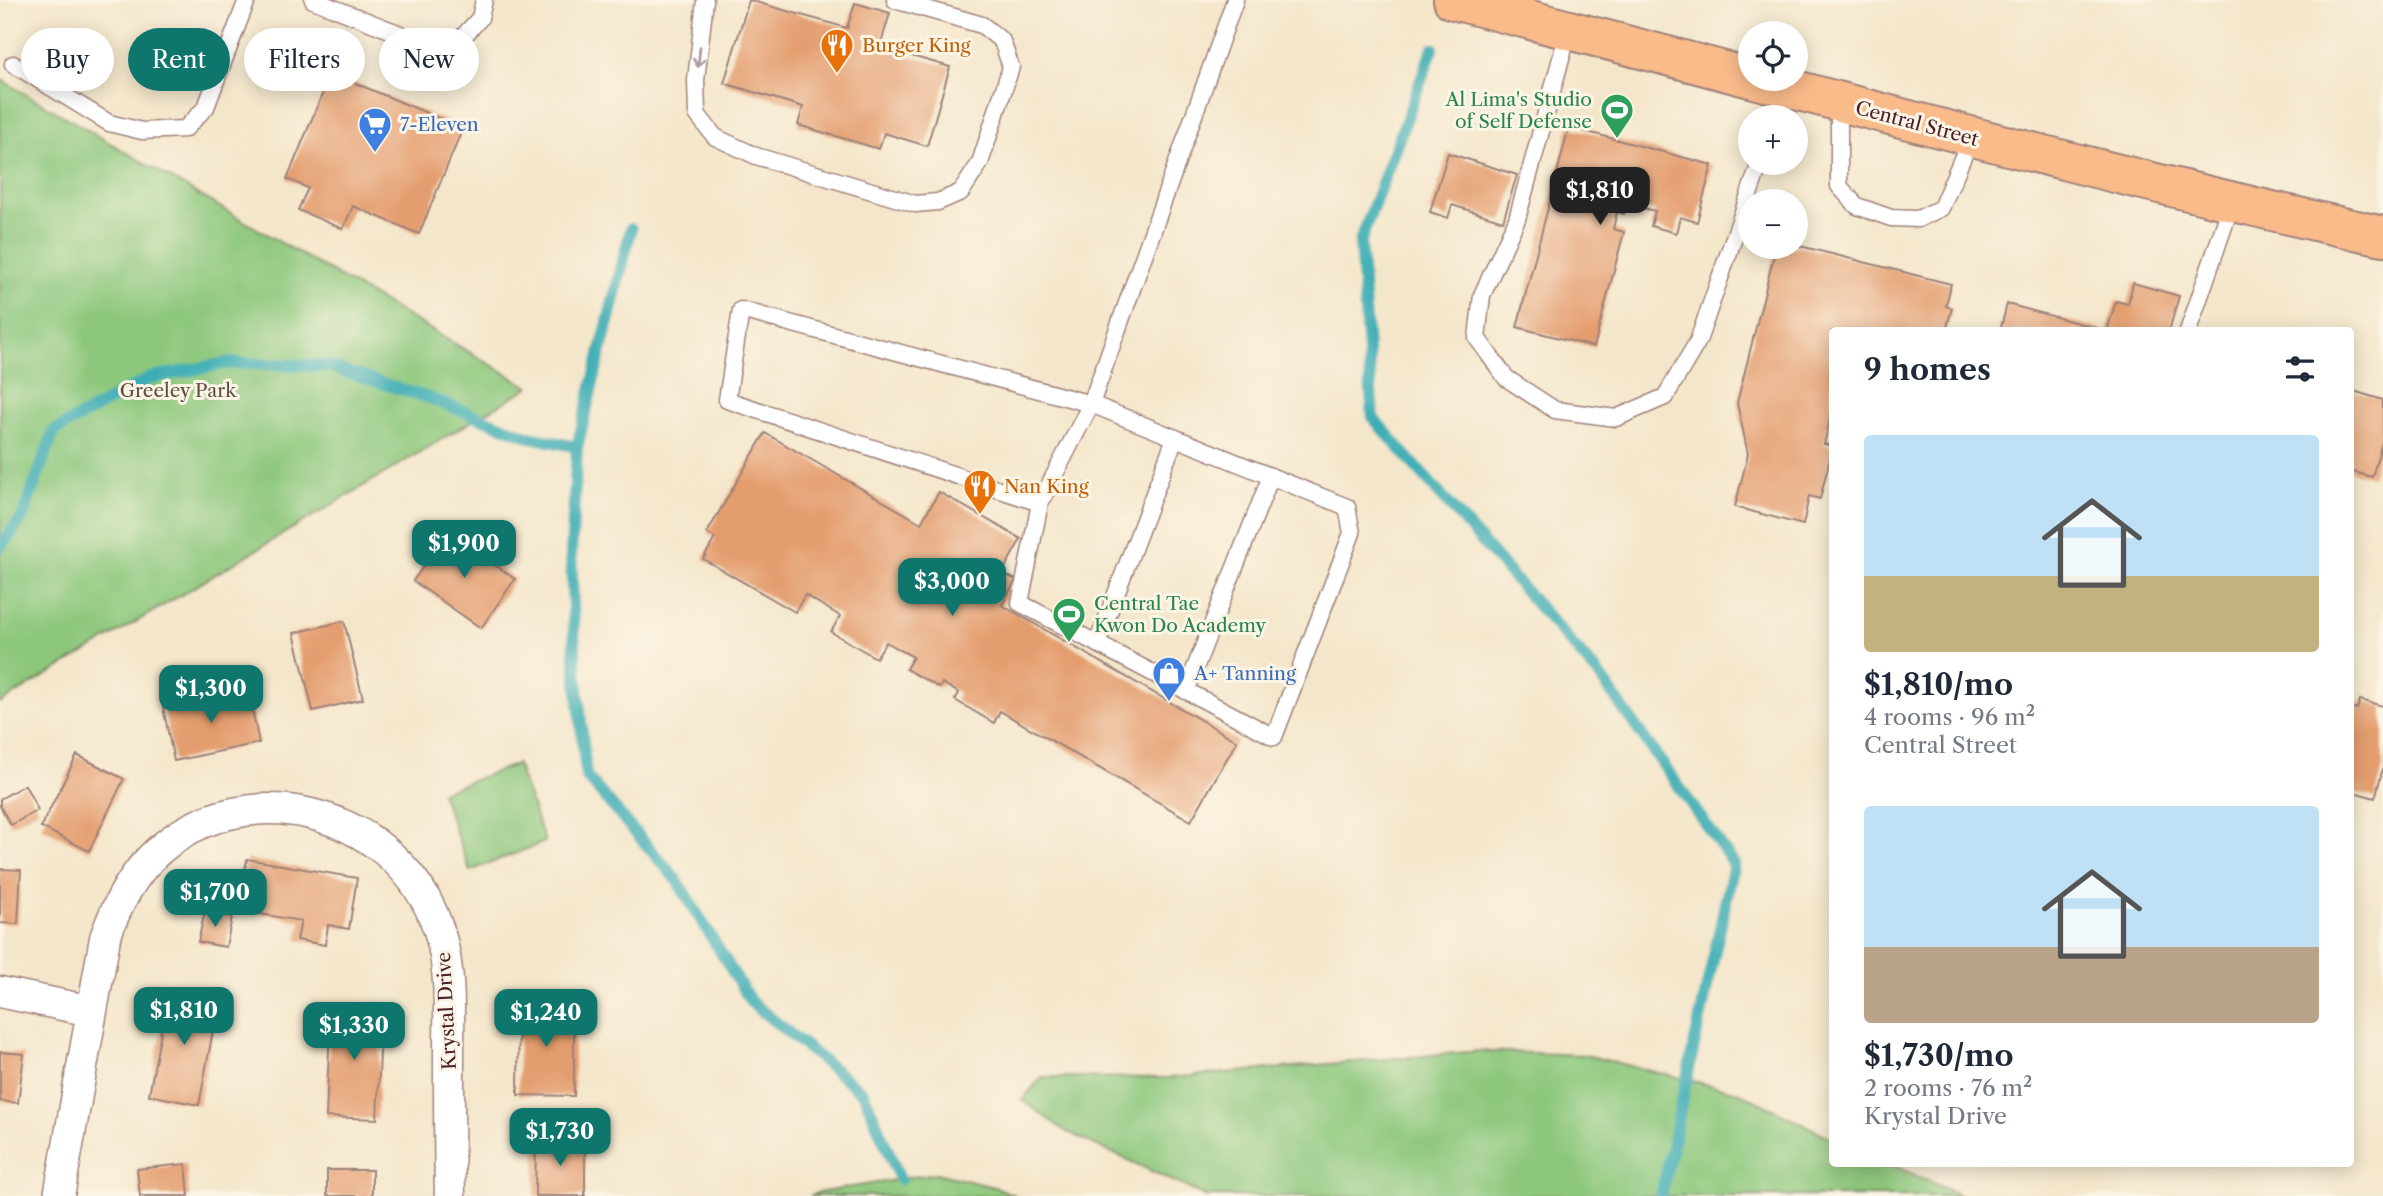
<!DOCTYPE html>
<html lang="en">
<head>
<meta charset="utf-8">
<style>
  body { margin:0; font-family:"Libre Caslon Text",serif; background:#f6f6f7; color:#1f2937; height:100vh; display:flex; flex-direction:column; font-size:26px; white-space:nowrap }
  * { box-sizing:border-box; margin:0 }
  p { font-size:23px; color:#747a83 }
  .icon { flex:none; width:38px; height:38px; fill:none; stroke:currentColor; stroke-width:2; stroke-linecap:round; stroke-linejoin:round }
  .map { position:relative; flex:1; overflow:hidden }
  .side { position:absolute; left:1829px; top:327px; width:525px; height:840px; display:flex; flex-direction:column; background:#fff; border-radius:7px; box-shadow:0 4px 18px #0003 }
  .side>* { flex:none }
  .hud { position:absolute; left:21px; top:28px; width:665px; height:63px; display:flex; gap:14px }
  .tools { position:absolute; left:1738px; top:21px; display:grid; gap:14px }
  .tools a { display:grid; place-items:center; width:70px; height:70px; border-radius:50%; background:#fff; box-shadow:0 4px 18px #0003; font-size:35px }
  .price { position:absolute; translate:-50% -60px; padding:0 16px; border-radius:14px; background:#0f766e; color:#fff; font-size:23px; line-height:46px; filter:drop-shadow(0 2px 4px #0008) }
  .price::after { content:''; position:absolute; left:50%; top:42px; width:21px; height:16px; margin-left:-10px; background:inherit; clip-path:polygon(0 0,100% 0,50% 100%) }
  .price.selected { background:#222; color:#fff }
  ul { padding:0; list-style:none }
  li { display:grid; align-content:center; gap:14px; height:371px; padding:0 35px }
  li span { display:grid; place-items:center; height:217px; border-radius:7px; color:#555 }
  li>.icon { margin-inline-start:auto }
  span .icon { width:126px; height:126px; fill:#fffc; stroke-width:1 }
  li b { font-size:30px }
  h2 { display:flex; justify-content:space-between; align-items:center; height:84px; padding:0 35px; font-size:30px }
  .pill { padding:0 24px; border-radius:32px; background:#fff; box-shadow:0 4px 18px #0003; font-size:24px; line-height:63px }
  .pill.selected { background:#0f766e; color:#fff }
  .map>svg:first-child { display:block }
  .green { fill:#8cc77c; stroke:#6b7354; stroke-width:2 }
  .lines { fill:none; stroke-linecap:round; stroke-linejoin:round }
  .stream { stroke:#3cadb5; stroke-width:12 }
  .building { fill:#e49d6e }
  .service-casing { stroke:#9f827a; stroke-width:19 }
  .minor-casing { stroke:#9f827a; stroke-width:33 }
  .primary-casing { stroke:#9f827a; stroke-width:42 }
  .service { stroke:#fff; stroke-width:16 }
  .minor { stroke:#fff; stroke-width:30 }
  .primary { stroke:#fabb8b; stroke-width:38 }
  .oneway { stroke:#ae9aa0 }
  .labels { text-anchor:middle; stroke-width:6; stroke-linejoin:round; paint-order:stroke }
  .food-label { font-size:19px; fill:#c56008; stroke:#fcf5e5; text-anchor:start }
  .leisure-label { font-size:19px; fill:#27864d; stroke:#fcf5e5; text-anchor:end }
  .street-label { font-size:19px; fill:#4a1f2b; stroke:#fcf5e5 }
  .shop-label { font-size:19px; fill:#366cbe; stroke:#fcf5e5; text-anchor:start }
  .park-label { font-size:19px; fill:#5e5143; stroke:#fcf5e5 }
</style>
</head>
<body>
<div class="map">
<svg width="2383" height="1196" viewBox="0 0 2383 1196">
  <rect width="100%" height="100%" fill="#fcf5e5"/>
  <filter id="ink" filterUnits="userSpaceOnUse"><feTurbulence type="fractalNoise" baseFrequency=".0143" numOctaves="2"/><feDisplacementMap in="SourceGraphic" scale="14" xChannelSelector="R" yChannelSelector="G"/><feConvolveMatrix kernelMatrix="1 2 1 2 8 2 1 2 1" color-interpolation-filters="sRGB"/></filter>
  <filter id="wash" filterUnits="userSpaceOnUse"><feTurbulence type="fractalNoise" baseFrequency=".00686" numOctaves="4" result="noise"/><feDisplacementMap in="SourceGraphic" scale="28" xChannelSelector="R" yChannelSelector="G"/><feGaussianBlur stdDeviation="1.57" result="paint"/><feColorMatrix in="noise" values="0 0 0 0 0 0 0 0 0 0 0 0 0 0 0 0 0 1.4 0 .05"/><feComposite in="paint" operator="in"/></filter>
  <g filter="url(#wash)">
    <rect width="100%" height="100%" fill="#f4e6ca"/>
    <!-- green -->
    <g class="green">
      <polygon points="0,79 529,387 0,703"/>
      <polygon points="517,764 545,842 470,871 441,792"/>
      <polygon points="1480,1051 1585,1055 1738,1092 1832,1138 1832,1164 1890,1164 1962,1196 1205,1196 1065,1131 1022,1100 1042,1077 1168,1078"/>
      <polygon points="936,1173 998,1188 1016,1196 810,1196 817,1193"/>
    </g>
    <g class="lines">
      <!-- stream -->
      <g class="stream">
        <polyline points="1433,48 1360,242 1373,418 1599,675 1734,864 1661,1196"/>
        <polyline points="631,229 577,447 571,553 575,659 586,776 676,879 751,1002 864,1094 900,1179"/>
        <polyline points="0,547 22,518 54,431 150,378 227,363 327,366 429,398 530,437 577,447"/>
      </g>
    </g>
    <g id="blocks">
      <!-- building -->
      <g class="building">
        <polygon points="749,0 847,28 855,3 890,13 880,47 950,67 927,146 884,133 879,149 798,125 803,107 724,83"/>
        <polygon points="331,73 463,128 419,234 353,206 343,229 298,210 308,188 287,179"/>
        <polygon points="1569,127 1712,165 1697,222 1680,217 1676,233 1651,226 1655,211 1627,204 1624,214 1617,212 1613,229 1624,232 1594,347 1517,327"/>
        <polygon points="1448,153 1517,175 1503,221 1452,205 1448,218 1430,212"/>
        <polygon points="1796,245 1951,284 1946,306 1952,308 1946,331 1832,331 1832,411 1824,444 1832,446 1832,450 1820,499 1809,496 1803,525 1735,507 1748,454 1737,403 1776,247 1796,247"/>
        <polygon points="2133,283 2179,296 2169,331 2107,331 2116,301 2128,304"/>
        <polygon points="2007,304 2104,330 2104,331 2000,331"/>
        <polygon points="2350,390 2383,400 2383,439 2372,477 2350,471"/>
        <polygon points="765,433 921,523 939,492 1021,539 1002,573 1016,580 1002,605 1237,741 1191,821 1000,711 994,723 955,700 959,693 942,683 940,688 906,669 913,657 886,642 876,658 831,632 840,616 805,595 795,612 703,559 715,538 707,533"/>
        <polygon points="447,532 515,579 481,628 413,581"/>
        <polygon points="344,621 363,699 313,711 294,633"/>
        <polygon points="248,689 259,743 174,761 163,707"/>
        <polygon points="2360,700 2383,706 2383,768 2375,798 2350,791 2350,707 2357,709"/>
        <polygon points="77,755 124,779 89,851 41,827"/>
        <polygon points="25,785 38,810 11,825 0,806 0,799"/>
        <polygon points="247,859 357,878 349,929 328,925 325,945 297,940 301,921 238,910"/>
        <polygon points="0,869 21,870 18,924 0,923"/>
        <polygon points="205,911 232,917 226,947 198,942"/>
        <polygon points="169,989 219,999 199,1105 149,1095"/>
        <polygon points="519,1003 574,1003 574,1096 518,1095"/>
        <polygon points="331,1005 382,1008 377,1119 326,1117"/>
        <polygon points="0,1052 24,1054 18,1103 0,1101"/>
        <polygon points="536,1140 585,1141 585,1196 535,1196"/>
        <polygon points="186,1164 189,1196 140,1196 137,1169"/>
        <rect x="327" y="1170" width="45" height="26"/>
      </g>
    </g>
  </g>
  <g filter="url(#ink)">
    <use href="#blocks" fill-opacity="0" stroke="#9f827a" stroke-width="2"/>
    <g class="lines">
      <defs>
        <g id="service">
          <polyline points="313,0 431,46 460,40 480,18 484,0"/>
          <polyline points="705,0 696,80 697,114 715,137 756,156 915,204 938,202 961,192 980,163 1011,67 1002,41 982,25 895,0"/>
          <polyline points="1569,29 1517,219 1482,295 1477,338 1506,378 1555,410 1616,418 1665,397 1698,341 1760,163"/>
          <polyline points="13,64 109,123 142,131 185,129 206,107 247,0"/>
          <polyline points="1839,103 1839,186 1857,206 1891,218 1918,219 1941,208 1971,138"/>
          <polyline points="1776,117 1786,89"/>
          <polyline points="2188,331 2232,203"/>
          <polyline points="1040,503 1020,603 1274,737 1352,533 1347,507 1091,404 741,310 727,400 1040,503 1091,404 1235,0"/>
          <polyline points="1097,644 1175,438"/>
          <polyline points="1186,691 1271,476"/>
        </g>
        <g id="minor">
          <polyline points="0,992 91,1011"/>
          <path d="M 59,1196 L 105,938 C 116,906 131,876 156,853 C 244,772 389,809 434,917 C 452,959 449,1008 449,1053 C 449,1101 449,1148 450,1196"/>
        </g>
        <path id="primary" d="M 1453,0 C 1763,79 2070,168 2383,236"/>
      </defs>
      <!-- service casing -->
      <use href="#service" class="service-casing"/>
      <!-- minor casing -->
      <use href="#minor" class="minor-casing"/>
      <!-- primary casing -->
      <use href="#primary" class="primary-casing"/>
      <!-- service -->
      <use href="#service" class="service"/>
      <!-- minor -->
      <use href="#minor" class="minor"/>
      <!-- primary -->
      <use href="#primary" class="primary"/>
    </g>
    <!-- one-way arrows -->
    <defs><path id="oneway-shaft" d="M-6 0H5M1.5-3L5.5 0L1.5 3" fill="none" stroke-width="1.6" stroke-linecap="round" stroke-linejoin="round" transform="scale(1.75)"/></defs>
    <use class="oneway" href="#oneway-shaft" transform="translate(699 57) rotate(96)"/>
  </g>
  <!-- icons -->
  <defs>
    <symbol id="restaurant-pin" viewBox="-11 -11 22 30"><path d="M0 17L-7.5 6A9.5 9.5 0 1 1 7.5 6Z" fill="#e8710a" stroke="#fcf5e5"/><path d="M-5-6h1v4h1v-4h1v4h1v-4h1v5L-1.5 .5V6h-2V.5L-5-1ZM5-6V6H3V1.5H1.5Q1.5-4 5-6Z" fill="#fff"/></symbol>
    <symbol id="stadium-pin" viewBox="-11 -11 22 30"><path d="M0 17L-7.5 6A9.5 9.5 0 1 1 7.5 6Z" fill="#2e9e5b" stroke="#fcf5e5"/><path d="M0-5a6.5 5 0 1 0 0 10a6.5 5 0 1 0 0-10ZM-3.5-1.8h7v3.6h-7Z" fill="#fff"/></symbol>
    <symbol id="supermarket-pin" viewBox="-11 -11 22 30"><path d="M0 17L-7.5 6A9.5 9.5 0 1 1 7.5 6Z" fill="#3f7fe0" stroke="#fcf5e5"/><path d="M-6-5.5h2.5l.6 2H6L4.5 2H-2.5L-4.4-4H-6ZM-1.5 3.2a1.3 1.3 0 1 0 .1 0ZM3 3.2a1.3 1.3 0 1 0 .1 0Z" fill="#fff"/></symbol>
    <symbol id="shop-pin" viewBox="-11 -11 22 30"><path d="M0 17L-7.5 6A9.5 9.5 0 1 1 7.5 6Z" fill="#3f7fe0" stroke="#fcf5e5"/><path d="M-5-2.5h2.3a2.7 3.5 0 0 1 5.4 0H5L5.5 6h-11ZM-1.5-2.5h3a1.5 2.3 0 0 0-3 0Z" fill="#fff"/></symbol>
  </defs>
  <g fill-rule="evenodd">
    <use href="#restaurant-pin" x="818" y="26" width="38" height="52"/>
    <use href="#stadium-pin" x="1598" y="91" width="38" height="52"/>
    <use href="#supermarket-pin" x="356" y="105" width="38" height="52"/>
    <use href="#restaurant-pin" x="961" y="467" width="38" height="52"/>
    <use href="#stadium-pin" x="1050" y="595" width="38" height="52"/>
    <use href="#shop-pin" x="1150" y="654" width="38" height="52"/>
  </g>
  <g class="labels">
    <!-- food labels -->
    <g class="food-label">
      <text x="862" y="52">Burger King</text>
      <text x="1004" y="493">Nan King</text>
    </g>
    <!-- leisure labels -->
    <g class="leisure-label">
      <text x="1592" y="106">Al Lima's Studio<tspan x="1592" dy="22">of Self Defense</tspan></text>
      <text x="1094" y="610" text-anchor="start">Central Tae<tspan x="1094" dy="22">Kwon Do Academy</tspan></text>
    </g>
    <!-- street labels -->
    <g class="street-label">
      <text transform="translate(1917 123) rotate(15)" y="7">Central Street</text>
      <text transform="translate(446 1011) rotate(-93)" y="7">Krystal Drive</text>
    </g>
    <!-- shop labels -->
    <g class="shop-label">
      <text x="400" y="131">7-Eleven</text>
      <text x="1194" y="680">A+ Tanning</text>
    </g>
    <!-- park labels -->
    <g class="park-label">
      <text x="178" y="397">Greeley Park</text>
    </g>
  </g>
</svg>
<div class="tools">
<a><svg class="icon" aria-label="locate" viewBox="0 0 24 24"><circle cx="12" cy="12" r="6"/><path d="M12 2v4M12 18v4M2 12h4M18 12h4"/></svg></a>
<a>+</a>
<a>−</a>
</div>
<b class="price selected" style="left:1600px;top:227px">$1,810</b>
<b class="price" style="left:464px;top:580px">$1,900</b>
<b class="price" style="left:952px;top:618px">$3,000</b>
<b class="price" style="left:211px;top:725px">$1,300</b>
<b class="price" style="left:215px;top:929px">$1,700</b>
<b class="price" style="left:184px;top:1047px">$1,810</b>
<b class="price" style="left:546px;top:1049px">$1,240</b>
<b class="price" style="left:354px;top:1062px">$1,330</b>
<b class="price" style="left:560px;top:1168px">$1,730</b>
<div class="hud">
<a class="pill">Buy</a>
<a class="pill selected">Rent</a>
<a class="pill">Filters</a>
<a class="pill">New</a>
</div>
<section class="side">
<h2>9 homes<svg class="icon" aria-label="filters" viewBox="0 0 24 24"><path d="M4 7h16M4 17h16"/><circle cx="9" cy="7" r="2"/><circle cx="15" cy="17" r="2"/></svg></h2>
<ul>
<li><span style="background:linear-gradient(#bfe0f5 65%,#c2b280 0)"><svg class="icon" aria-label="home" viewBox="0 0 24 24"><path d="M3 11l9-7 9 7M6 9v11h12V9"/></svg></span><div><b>$1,810/mo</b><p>4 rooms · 96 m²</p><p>Central Street</p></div></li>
<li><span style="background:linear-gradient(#bfe0f5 65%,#b9a48a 0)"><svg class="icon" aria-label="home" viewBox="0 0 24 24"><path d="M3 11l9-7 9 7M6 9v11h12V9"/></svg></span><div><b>$1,730/mo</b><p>2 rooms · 76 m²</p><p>Krystal Drive</p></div></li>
</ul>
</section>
</div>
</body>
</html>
